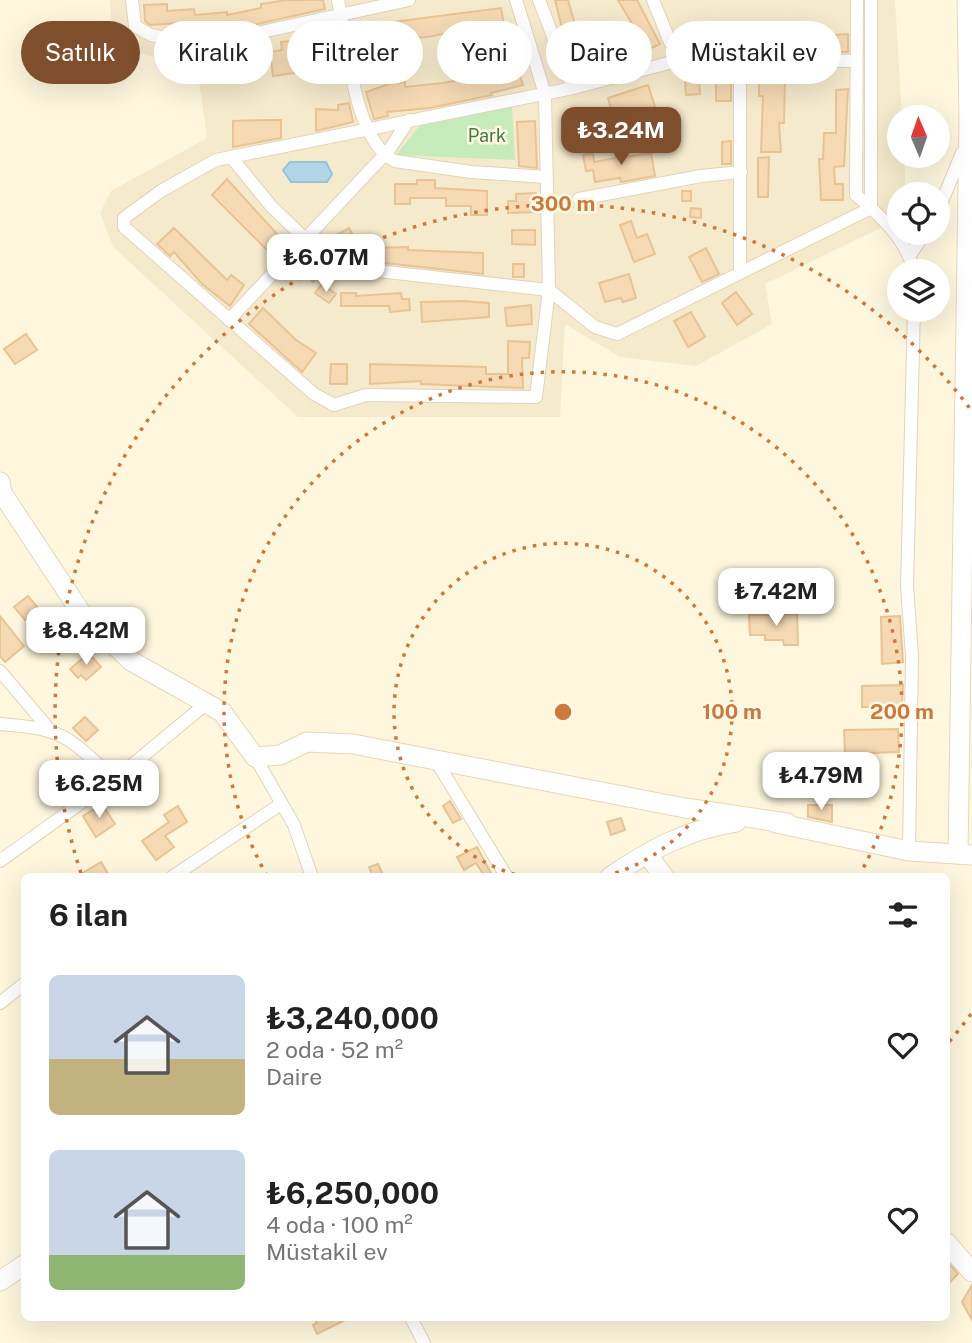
<!DOCTYPE html>
<html lang="tr">
<head>
<meta charset="utf-8">
<style>
  body { margin:0; font-family:"Public Sans",sans-serif; background:#f2f2f2; color:#222; height:100vh; display:flex; flex-direction:column; font-size:26px; white-space:nowrap }
  * { box-sizing:border-box; margin:0 }
  p { font-size:23px; color:#767676 }
  .icon { flex:none; width:38px; height:38px; fill:none; stroke:currentColor; stroke-width:2; stroke-linecap:round; stroke-linejoin:round }
  .map { position:relative; flex:1; overflow:hidden }
  .panel { position:absolute; left:21px; top:873px; width:929px; height:448px; display:flex; flex-direction:column; background:#fff; border-radius:10px; box-shadow:0 7px 28px #0002 }
  .panel>* { flex:none }
  .top-card { position:absolute; left:21px; top:21px; width:931px; height:63px; display:flex; gap:14px }
  .needle { width:46px; rotate:358deg }
  .buttons { position:absolute; left:887px; top:105px; display:grid; gap:14px }
  .buttons a { display:grid; place-items:center; width:63px; height:63px; border-radius:50%; background:#fff; box-shadow:0 7px 28px #0002; font-size:35px }
  .price { position:absolute; translate:-50% -60px; padding:0 16px; border-radius:14px; background:#fff; color:#222; font-size:23px; line-height:46px; filter:drop-shadow(0 2px 4px #0008) }
  .price::after { content:''; position:absolute; left:50%; top:42px; width:21px; height:16px; margin-left:-10px; background:inherit; clip-path:polygon(0 0,100% 0,50% 100%) }
  .price.current { background:#7f4e2c; color:#fff }
  ul { padding:0; list-style:none }
  li { display:flex; align-items:center; gap:21px; height:175px; padding:0 28px }
  li span { display:grid; place-items:center; flex:none; width:196px; height:140px; border-radius:10px; color:#555 }
  li>.icon { margin-inline-start:auto }
  span .icon { width:84px; height:84px; fill:#fffc; stroke-width:1 }
  li b { font-size:30px }
  h2 { display:flex; justify-content:space-between; align-items:center; height:84px; padding:0 28px; font-size:30px }
  .chip { padding:0 24px; border-radius:32px; background:#fff; box-shadow:0 7px 28px #0002; font-size:24px; line-height:63px }
  .chip.current { background:#7f4e2c; color:#fff }
  .map>svg:first-child { display:block }
  .residential { fill:#f6eacc }
  .green { fill:#c7ecbc }
  .water { fill:#b2d6e8; stroke:#97c4db; stroke-width:2 }
  .building { fill:#f5dab4; stroke:#e9c493; stroke-width:2 }
  .lines { fill:none; stroke-linecap:round; stroke-linejoin:round }
  .street-casing { stroke:#e2d4ba; stroke-width:14 }
  .secondary-casing { stroke:#e8d7b7; stroke-width:21 }
  .street { stroke:#fff; stroke-width:12 }
  .secondary { stroke:#fff; stroke-width:19 }
  .ring { fill:none; stroke:#cc793d; stroke-width:3.5; stroke-dasharray:3.5 7 }
  .labels { text-anchor:middle; stroke-width:5; stroke-linejoin:round; paint-order:stroke }
  .park-label { font-size:18px; fill:#437c3c; stroke:#fffae6 }
  .centre { fill:#cc793d; stroke:#fffae6; stroke-width:3.5 }
  .ring-label { font-size:21px; text-anchor:middle; font-weight:bold; fill:#cc793d; stroke:#fffae6; stroke-width:5; stroke-linejoin:round; paint-order:stroke }
</style>
</head>
<body>
<div class="map">
<svg width="972" height="1343" viewBox="0 0 972 1343">
  <rect width="100%" height="100%" fill="#fef7de"/>
  <!-- residential -->
  <polygon class="residential" points="110,0 895,0 902,117 900,117 900,156 904,156 906,194 900,194 899,219 765,284 772,324 696,366 620,357 565,324 560,417 298,417 113,247 100,213 111,191 207,138 197,67 138,53 112,33"/>
  <!-- green -->
  <polygon class="green" points="512,107 515,160 396,155 422,123"/>
  <!-- water -->
  <polygon class="water" points="290,162 326,162 332,174 327,182 291,182 283,170"/>
  <!-- building -->
  <g class="building">
    <polygon points="287,0 323,0 325,9 208,35 208,31 181,32 180,23 150,25 145,21 144,5 167,4 167,11 194,9 195,15 227,12 227,15 261,8 261,4"/>
    <polygon points="555,0 568,0 577,32 581,30 590,53 595,52 600,67 581,74 564,36"/>
    <polygon points="618,0 637,0 660,44 643,52 636,38 640,37"/>
    <polygon points="501,8 509,55 489,57 486,25 428,37 396,39 397,43 375,47 376,50 358,54 353,34 377,28 376,24"/>
    <polygon points="712,29 771,29 775,33 823,33 823,36 848,34 848,52 712,51"/>
    <polygon points="330,36 334,62 315,64 316,70 273,76 270,52 282,50 281,42 290,41 291,49 317,46 316,37"/>
    <polygon points="254,59 257,74 244,77 241,61"/>
    <polygon points="518,69 523,85 491,93 492,95 430,108 387,112 388,116 374,119 366,92 389,84 405,82 405,87 443,83"/>
    <polygon points="699,80 700,94 686,95 685,82"/>
    <rect x="716" y="80" width="15" height="21"/>
    <polygon points="759,81 785,81 784,123 779,123 781,152 761,152 763,96 759,96"/>
    <polygon points="648,85 656,110 614,120 608,98"/>
    <polygon points="848,89 844,166 834,167 835,184 843,184 843,200 821,200 819,159 823,159 824,133 836,133 836,90"/>
    <polygon points="349,103 353,122 316,131 316,109 338,110 338,105"/>
    <polygon points="265,120 281,120 281,138 233,147 233,121"/>
    <polygon points="535,121 537,168 519,166 517,122"/>
    <polygon points="731,141 731,164 722,164 722,142"/>
    <polygon points="625,149 626,157 651,153 655,176 621,182 620,178 595,182 593,170 586,171 583,155 593,153 594,162 616,158 615,151"/>
    <polygon points="769,157 768,197 758,197 758,158"/>
    <polygon points="227,179 287,245 275,258 212,195"/>
    <polygon points="417,180 435,180 435,188 487,191 487,215 471,215 471,206 446,206 446,198 410,198 410,204 395,204 395,184 417,184"/>
    <rect x="682" y="191" width="9" height="10"/>
    <polygon points="536,193 537,212 508,213 508,201 516,201 516,194"/>
    <polygon points="691,208 701,209 701,218 690,217"/>
    <polygon points="631,221 637,238 647,234 655,254 634,262 620,225"/>
    <polygon points="174,228 227,280 231,275 244,285 230,306 202,284 174,252 170,256 157,244"/>
    <polygon points="349,228 357,243 334,252 327,240"/>
    <polygon points="512,230 535,230 535,245 512,244"/>
    <polygon points="408,247 408,250 483,253 483,274 368,261 368,248"/>
    <polygon points="706,248 719,274 702,282 689,257"/>
    <polygon points="312,264 322,275 313,282 304,271"/>
    <rect x="513" y="264" width="11" height="13"/>
    <polygon points="629,274 636,298 623,302 621,298 605,302 599,283"/>
    <polygon points="322,284 336,294 329,303 315,293"/>
    <polygon points="736,292 752,314 737,325 722,303"/>
    <polygon points="341,293 356,293 356,296 401,293 402,299 409,299 410,310 390,312 389,306 341,306"/>
    <polygon points="463,301 489,303 489,317 422,322 421,302"/>
    <polygon points="531,305 532,324 507,326 505,308"/>
    <polygon points="263,308 296,340 316,353 302,372 249,324"/>
    <polygon points="691,312 705,337 688,347 674,321"/>
    <polygon points="26,334 37,350 15,364 4,349"/>
    <polygon points="508,341 530,342 529,358 522,358 523,388 421,384 421,381 370,384 370,364 486,367 486,374 508,374"/>
    <polygon points="331,364 347,364 347,384 330,384"/>
    <polygon points="28,596 39,609 25,620 14,607"/>
    <polygon points="797,614 798,645 784,645 783,640 765,640 765,635 750,635 749,615"/>
    <polygon points="0,616 24,646 5,662 0,656"/>
    <polygon points="900,616 903,662 882,664 881,617"/>
    <polygon points="89,653 101,667 86,680 81,675 78,678 70,669"/>
    <polygon points="903,685 902,707 862,707 862,686"/>
    <polygon points="85,717 98,730 86,741 73,728"/>
    <polygon points="898,729 899,752 845,754 844,730"/>
    <polygon points="450,801 461,819 453,823 443,806"/>
    <polygon points="102,804 115,824 96,837 83,816"/>
    <polygon points="808,805 832,805 832,822 808,817"/>
    <polygon points="178,806 187,822 165,836 174,847 156,860 142,841 169,822 164,815"/>
    <polygon points="621,818 625,830 611,835 607,822"/>
    <polygon points="477,847 493,877 485,877 476,863 464,870 457,857"/>
    <polygon points="101,862 110,877 76,877"/>
    <polygon points="378,864 384,877 373,877 369,867"/>
    <polygon points="947,1261 958,1274 947,1285"/>
    <polygon points="972,1285 972,1320 962,1302"/>
    <polygon points="314,1318 349,1318 317,1334 313,1325 317,1323"/>
  </g>
  <g class="lines">
    <defs>
      <g id="street">
        <polyline points="132,0 135,26 151,35 202,45 409,0"/>
        <path d="M 338,0 C 347,42 354,142 395,161 L 471,172 L 546,177"/>
        <polyline points="516,0 545,94 549,290 536,397 366,395 334,405 314,394 124,227 124,218 161,191 216,160 573,88 684,59 856,61"/>
        <polyline points="539,0 573,88"/>
        <polyline points="653,0 670,42 684,59"/>
        <path d="M 857,0 L 856,195 C 881,216 906,239 914,271"/>
        <polyline points="231,157 271,206 333,266 549,290 595,327 617,334 871,208"/>
        <polyline points="579,199 701,176 741,172"/>
        <polyline points="871,208 871,0"/>
        <polyline points="938,211 962,153"/>
        <polyline points="910,255 925,233"/>
        <polyline points="740,272 740,60"/>
        <polyline points="229,320 389,150 409,120"/>
        <polyline points="0,671 49,729"/>
        <path d="M 0,724 C 65,729 67,736 114,779"/>
        <polyline points="255,757 294,825 312,877"/>
        <polyline points="435,759 507,877"/>
        <polyline points="909,851 912,656 907,586 914,310"/>
        <polyline points="0,861 121,774 207,703"/>
        <polyline points="172,877 281,804"/>
        <polyline points="0,1003 24,984"/>
        <polyline points="411,1318 424,1343"/>
      </g>
      <g id="secondary">
        <polyline points="0,482 2,493 82,614 131,661 222,712 255,757 280,755 307,742 353,744 685,808 787,823"/>
        <polyline points="776,823 909,851 972,855"/>
        <polyline points="647,854 664,877"/>
        <polyline points="958,854 969,119 967,0"/>
        <path d="M 610,877 C 649,850 689,829 736,822"/>
        <polyline points="947,1243 972,1272"/>
        <polyline points="0,1281 24,1265"/>
      </g>
    </defs>
    <!-- street casing -->
    <use href="#street" class="street-casing"/>
    <!-- secondary casing -->
    <use href="#secondary" class="secondary-casing"/>
    <!-- street -->
    <use href="#street" class="street"/>
    <!-- secondary -->
    <use href="#secondary" class="secondary"/>
  </g>
  <!-- distance rings -->
  <g class="ring">
    <path d="M525 877A169 169 0 1 1 601 877"/>
    <path d="M267 876A339 339 0 1 1 859 876"/>
    <path d="M971 1014A508 508 0 0 1 949 1042M81 873A508 508 0 0 1 971 410"/>
  </g>
  <g class="labels">
    <!-- park labels -->
    <g class="park-label">
      <text x="487" y="142">Park</text>
    </g>
  </g>
  <circle cx="563" cy="712" r="10" class="centre"/>
  <g class="ring-label">
    <text x="563" y="211">300 m</text>
    <text x="732" y="719">100 m</text>
    <text x="902" y="719">200 m</text>
  </g>
</svg>
<div class="buttons">
<a><svg class="needle" viewBox="-14 -14 28 28"><path d="M0-13l5 13h-10z" fill="#e53935"/><path d="M0 13l5-13h-10z" fill="#767676"/></svg></a>
<a><svg class="icon" aria-label="locate" viewBox="0 0 24 24"><circle cx="12" cy="12" r="6"/><path d="M12 2v4M12 18v4M2 12h4M18 12h4"/></svg></a>
<a><svg class="icon" aria-label="layers" viewBox="0 0 24 24"><path d="M12 4l9 5-9 5-9-5zM3 14l9 5 9-5"/></svg></a>
</div>
<b class="price current" style="left:621px;top:167px">₺3.24M</b>
<b class="price" style="left:326px;top:294px">₺6.07M</b>
<b class="price" style="left:776px;top:628px">₺7.42M</b>
<b class="price" style="left:86px;top:667px">₺8.42M</b>
<b class="price" style="left:821px;top:812px">₺4.79M</b>
<b class="price" style="left:99px;top:820px">₺6.25M</b>
<div class="top-card">
<a class="chip current">Satılık</a>
<a class="chip">Kiralık</a>
<a class="chip">Filtreler</a>
<a class="chip">Yeni</a>
<a class="chip">Daire</a>
<a class="chip">Müstakil ev</a>
</div>
<section class="panel">
<h2>6 ilan<svg class="icon" aria-label="filters" viewBox="0 0 24 24"><path d="M4 7h16M4 17h16"/><circle cx="9" cy="7" r="2"/><circle cx="15" cy="17" r="2"/></svg></h2>
<ul>
<li><span style="background:linear-gradient(#c9d6e8 60%,#c2b280 0)"><svg class="icon" aria-label="home" viewBox="0 0 24 24"><path d="M3 11l9-7 9 7M6 9v11h12V9"/></svg></span><div><b>₺3,240,000</b><p>2 oda · 52 m²</p><p>Daire</p></div><svg class="icon" aria-label="heart" viewBox="0 0 24 24"><path d="M12 20l-8-8c-3-5 5-10 8-4 3-6 11-1 8 4z"/></svg></li>
<li><span style="background:linear-gradient(#c9d6e8 75%,#8fb573 0)"><svg class="icon" aria-label="home" viewBox="0 0 24 24"><path d="M3 11l9-7 9 7M6 9v11h12V9"/></svg></span><div><b>₺6,250,000</b><p>4 oda · 100 m²</p><p>Müstakil ev</p></div><svg class="icon" aria-label="heart" viewBox="0 0 24 24"><path d="M12 20l-8-8c-3-5 5-10 8-4 3-6 11-1 8 4z"/></svg></li>
</ul>
</section>
</div>
</body>
</html>
